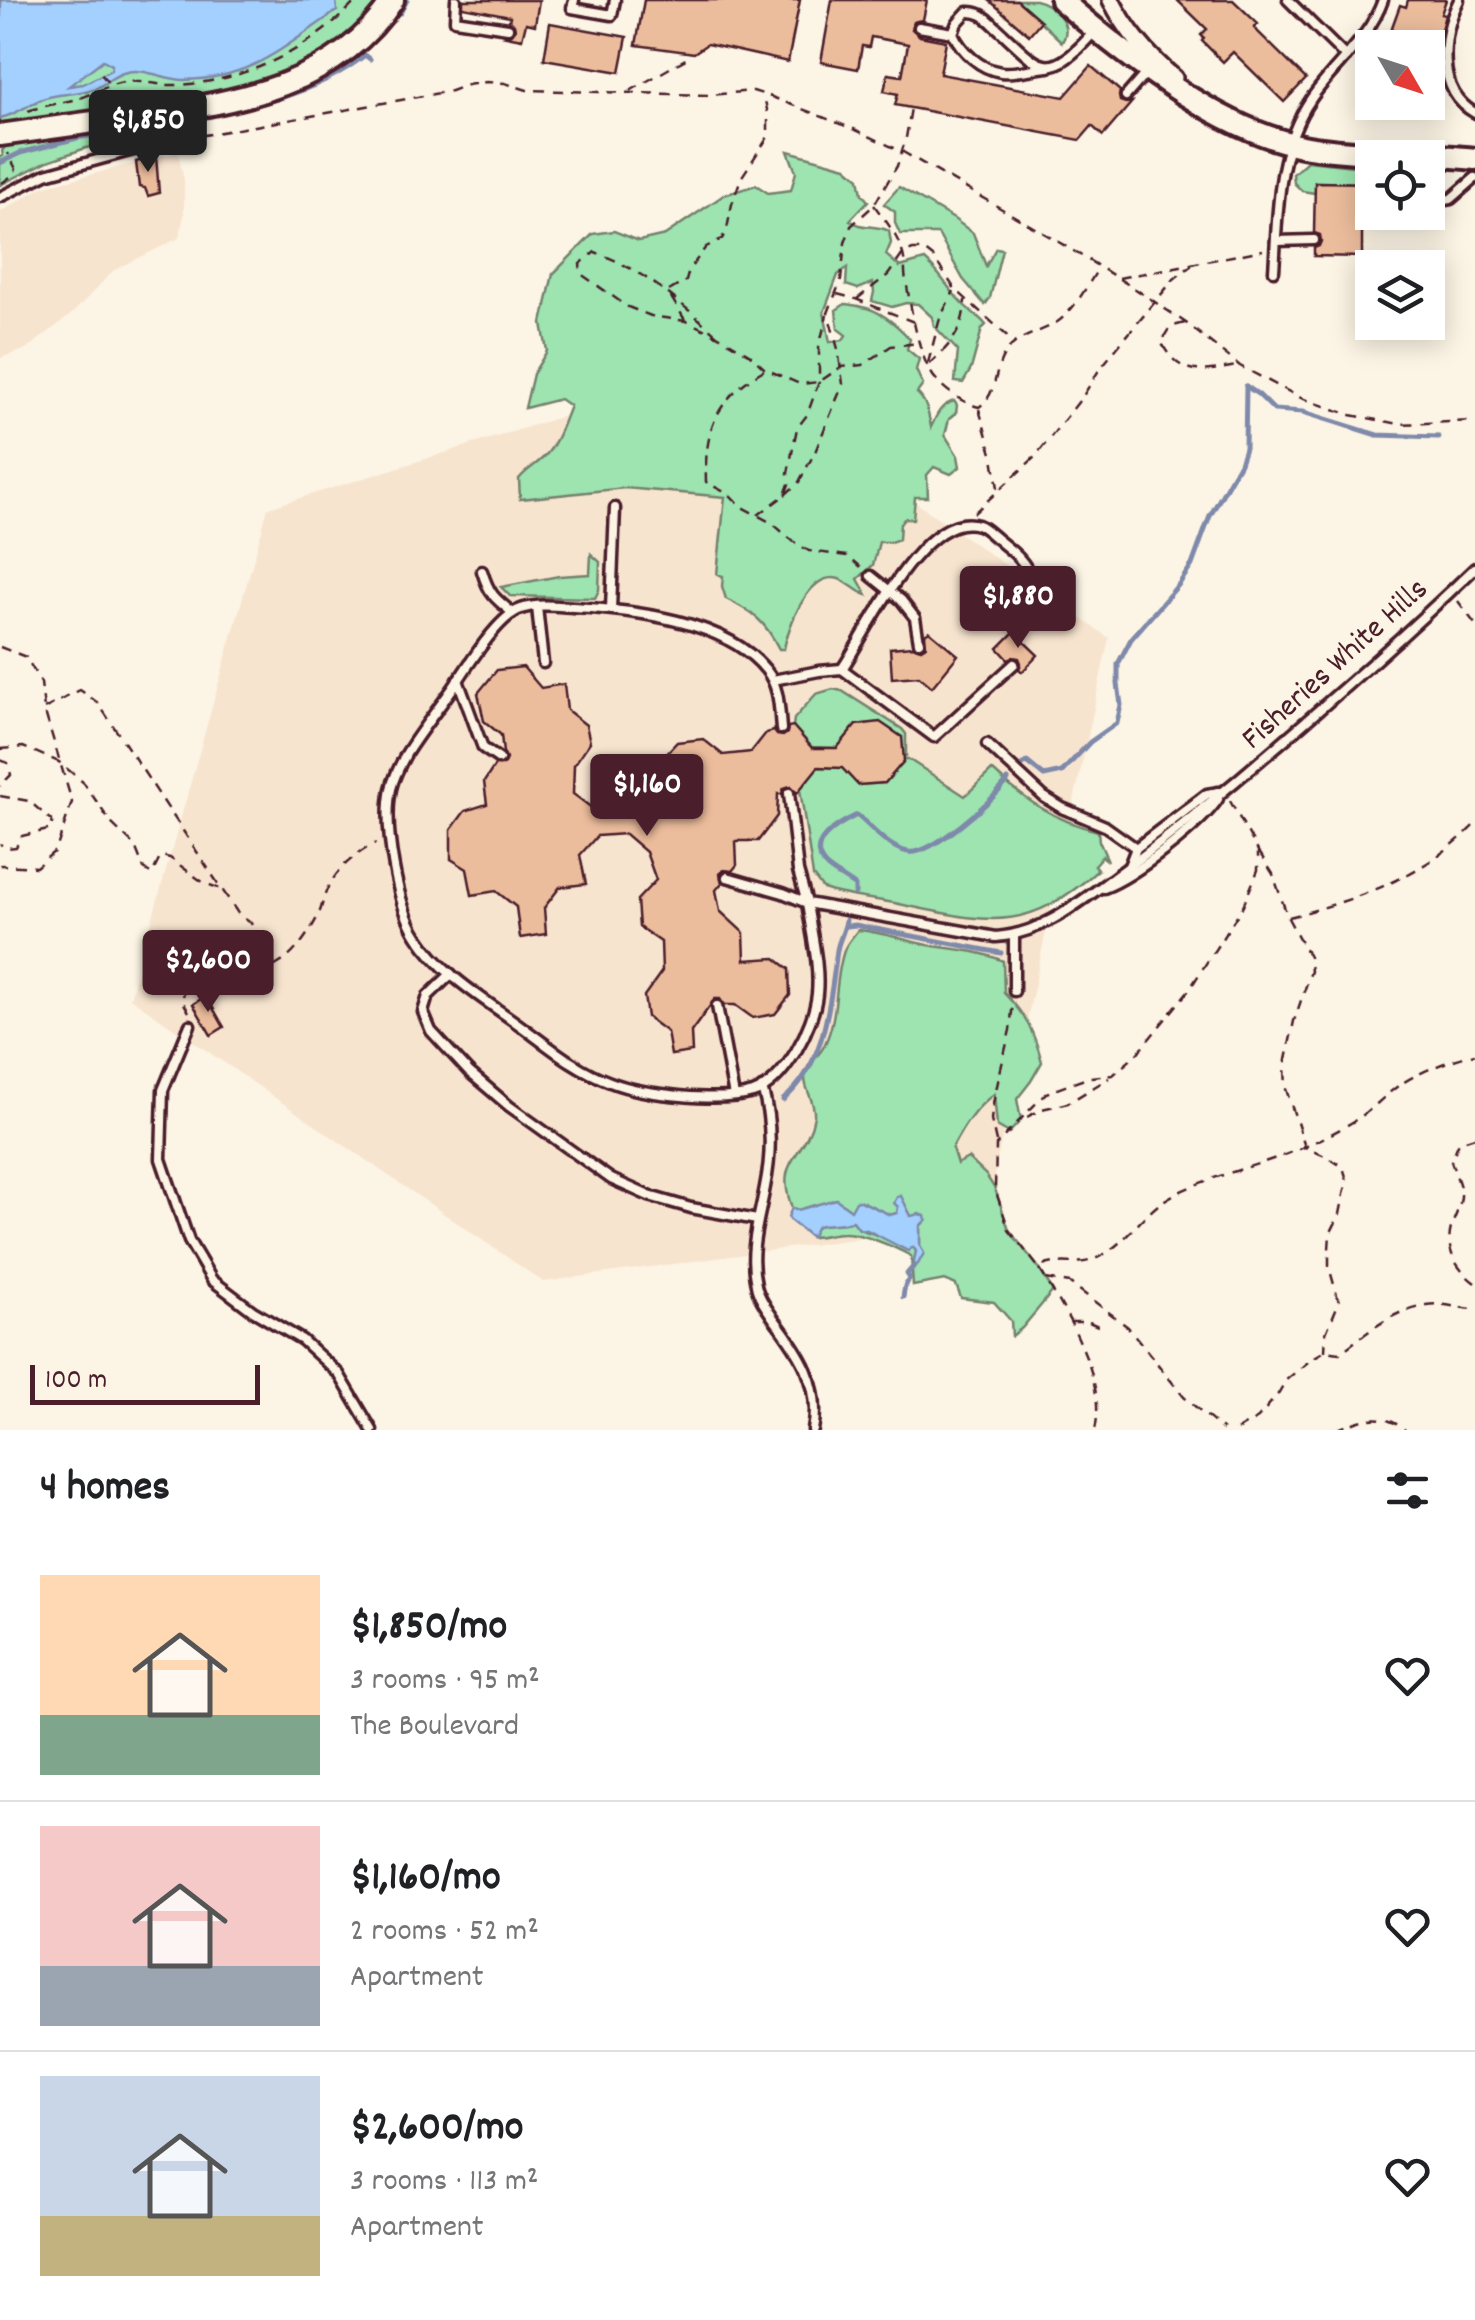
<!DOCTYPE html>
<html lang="en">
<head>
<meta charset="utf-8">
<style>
  body { margin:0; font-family:Dekko,sans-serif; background:#f6f6f6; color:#202124; height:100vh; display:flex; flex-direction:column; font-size:38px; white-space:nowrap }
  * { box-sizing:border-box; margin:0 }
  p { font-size:32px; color:#757577 }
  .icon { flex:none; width:55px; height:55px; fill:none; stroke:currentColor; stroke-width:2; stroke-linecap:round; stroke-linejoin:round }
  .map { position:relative; height:1430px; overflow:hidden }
  .drawer { display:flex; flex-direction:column; background:#fff; flex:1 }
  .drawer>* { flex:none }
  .needle { width:65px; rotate:129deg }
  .buttons { position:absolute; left:1355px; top:30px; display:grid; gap:20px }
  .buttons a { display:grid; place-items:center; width:90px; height:90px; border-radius:0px; background:#fff; box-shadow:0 5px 25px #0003; font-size:50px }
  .scale { position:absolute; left:30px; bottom:25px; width:230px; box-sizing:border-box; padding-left:10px; border:5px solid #4a1f2b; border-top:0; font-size:28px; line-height:35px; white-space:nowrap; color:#4a1f2b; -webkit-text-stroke:8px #fcf5e5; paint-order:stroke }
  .price { position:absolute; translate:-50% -85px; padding:0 22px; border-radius:10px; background:#4a1f2b; color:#fff; font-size:32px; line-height:65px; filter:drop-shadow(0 2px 5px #0008) }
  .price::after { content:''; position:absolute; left:50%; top:60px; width:30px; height:22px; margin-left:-15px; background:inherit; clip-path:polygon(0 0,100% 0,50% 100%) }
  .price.selected { background:#222; color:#fff }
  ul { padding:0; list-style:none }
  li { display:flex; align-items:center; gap:30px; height:250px; padding:0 40px }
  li+li { border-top:2px solid #e0e0e0 }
  li span { display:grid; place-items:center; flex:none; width:280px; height:200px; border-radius:0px; color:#555 }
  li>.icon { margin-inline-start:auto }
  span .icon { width:120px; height:120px; fill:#fffc; stroke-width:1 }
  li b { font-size:42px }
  h2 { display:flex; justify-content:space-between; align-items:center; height:120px; padding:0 40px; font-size:42px }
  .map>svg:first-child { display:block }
  .built { fill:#f7e4cf }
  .green { fill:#9de4b1; stroke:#74826e; stroke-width:2.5 }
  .water { fill:#a3d0fe; stroke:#7f89aa; stroke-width:2.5; fill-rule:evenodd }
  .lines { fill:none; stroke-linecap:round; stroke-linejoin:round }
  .stream { stroke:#7f89aa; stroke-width:5 }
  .building { fill:#ecbd9d; stroke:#4a1f2b; stroke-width:2.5 }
  .service-casing { stroke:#4a1f2b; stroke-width:15 }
  .minor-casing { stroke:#4a1f2b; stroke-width:22 }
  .tertiary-casing { stroke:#4a1f2b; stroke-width:28 }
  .path { stroke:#4a1f2b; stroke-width:2.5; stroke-dasharray:10 8; stroke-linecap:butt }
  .service { stroke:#fcf5e5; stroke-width:8 }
  .minor { stroke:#fcf5e5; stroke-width:15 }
  .tertiary { stroke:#fcf5e5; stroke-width:20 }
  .labels { text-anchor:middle; stroke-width:8; stroke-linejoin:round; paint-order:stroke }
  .street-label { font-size:32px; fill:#4a1f2b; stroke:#fcf5e5 }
</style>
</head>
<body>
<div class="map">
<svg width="1475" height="1430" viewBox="0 0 1475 1430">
  <rect width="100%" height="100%" fill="#fcf5e5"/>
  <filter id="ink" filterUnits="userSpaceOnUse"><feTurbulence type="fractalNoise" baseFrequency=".01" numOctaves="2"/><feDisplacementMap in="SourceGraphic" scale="20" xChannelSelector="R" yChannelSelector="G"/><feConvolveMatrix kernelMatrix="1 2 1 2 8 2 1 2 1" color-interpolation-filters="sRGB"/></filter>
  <g filter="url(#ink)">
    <!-- built -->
    <g class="built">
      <polygon points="178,152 184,180 184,216 179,238 113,271 73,313 27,349 0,358 0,212 42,187"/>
      <polygon points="624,397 894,487 1109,638 996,1165 991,1220 543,1282 130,998 268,508"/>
    </g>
    <!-- green -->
    <g class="green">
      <path d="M 0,0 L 383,0 C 371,13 360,29 347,40 C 339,46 329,51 321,56 C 231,111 103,107 0,124 Z"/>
      <path d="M 1017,0 C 1023,0 1029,0 1035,0 C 1052,3 1074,24 1062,42 Z"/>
      <polygon points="137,125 146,130 143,136 86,148 48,161 0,185 0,157 3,156 2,151 7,144"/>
      <path d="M 788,151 L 846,167 L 859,178 L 862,194 L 868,201 L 850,220 C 863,230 875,224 889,231 L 891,243 L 886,255 L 900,267 L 925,260 C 940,273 947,287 960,301 C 968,310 978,315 986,325 L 982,329 L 971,369 L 963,383 L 955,382 L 958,351 L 934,326 L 932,317 L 918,304 L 906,303 L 892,307 L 872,301 L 874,292 L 873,283 L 858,289 L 846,285 L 847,268 L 838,275 L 824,312 L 830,342 L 843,340 L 846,335 L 838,329 L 836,310 L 845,304 C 851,305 856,305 862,307 C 880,310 898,326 910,339 L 907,349 L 919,359 L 916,370 L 923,385 L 917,393 C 927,402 928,413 931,427 C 937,415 939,406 954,401 L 957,405 L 956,413 L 949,419 L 945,435 L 958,456 L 960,467 L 951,474 L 934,467 L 927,475 L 928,497 L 915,497 L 913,519 L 905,518 L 900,524 L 899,539 L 891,542 L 879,542 L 873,565 L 858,579 L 867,595 C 856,592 850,583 839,579 C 809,570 788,627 784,649 L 779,649 C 765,621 754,613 726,599 L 722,586 L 723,576 L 717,574 L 725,497 L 625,488 L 520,499 L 519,479 C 526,470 536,465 544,457 C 557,444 563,423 570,406 L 560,399 L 525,408 L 533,374 L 547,351 L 542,323 L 553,274 L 593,234 L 614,231 L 639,241 L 665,235 L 724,195 L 756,185 L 768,193 L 791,190 L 796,172 Z"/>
      <polygon points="1307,161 1372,168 1372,183 1316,182 1315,193 1302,191 1294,183 1293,174"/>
      <polygon points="899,187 954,219 973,233 986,266 996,248 1002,249 990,298 985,305 963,279 938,234 900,234 895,223 895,212 884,204"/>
      <polygon points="591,554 600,562 599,590 595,598 510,596 501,587 559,576 590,574"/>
      <polygon points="833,689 842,691 902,729 906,734 906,756 904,756 880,722 856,725 837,748 812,747 793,726 794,719 816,694"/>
      <path d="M 904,759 L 908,759 L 965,796 L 992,770 C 1023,799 1055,821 1098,831 L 1099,841 L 1108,861 L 1102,856 L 1094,865 L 1098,870 C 1024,936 988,922 899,904 C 874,899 847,897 823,889 L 813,876 L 800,789 L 818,767 L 842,768 L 858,785 L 885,783 Z"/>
      <path d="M 858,930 C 881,932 901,939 923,944 C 950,950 977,949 1003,961 L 1004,993 C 1026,1015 1034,1032 1042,1062 L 1031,1081 L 1017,1099 L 1021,1120 L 1009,1133 L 997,1126 L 994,1094 C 975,1108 963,1127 952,1148 L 957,1164 L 968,1158 L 986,1175 L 995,1189 L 1009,1230 L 1039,1268 L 1053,1291 L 1022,1328 L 1012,1336 L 1011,1321 L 994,1302 L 961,1298 L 956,1285 L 945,1280 L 913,1286 L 911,1256 C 895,1247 860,1232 843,1233 C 832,1233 822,1237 811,1237 L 817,1226 C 830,1223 840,1225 853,1221 L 859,1229 L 913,1247 L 916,1251 L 913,1265 L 920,1246 L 920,1226 L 926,1220 L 911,1216 L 901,1197 L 897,1213 L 890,1215 L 861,1201 L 851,1210 L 836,1199 L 798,1210 L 792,1208 C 773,1158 807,1157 814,1116 C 816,1101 801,1086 806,1071 C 809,1062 820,1055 824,1046 C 840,1014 833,979 845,948 C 848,942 854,935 858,930 Z"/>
    </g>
    <!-- water -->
    <g class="water">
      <path d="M 1,0 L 336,0 L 337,11 C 284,46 253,79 184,80 C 164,80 143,66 123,73 C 113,76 105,84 96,88 C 78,95 58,93 42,99 C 27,105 16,115 0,118 ZM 103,60 L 112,65 L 111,70 L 83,84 L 69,86 Z"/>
      <path d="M 901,1196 L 911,1216 L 919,1214 L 925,1216 L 926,1220 L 920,1226 L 920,1246 L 924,1253 L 918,1264 L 913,1267 L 916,1251 L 913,1247 L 908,1251 L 867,1230 L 859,1229 L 853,1221 C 840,1225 830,1223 817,1226 L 811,1237 L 792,1222 L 788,1217 L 792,1208 L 798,1210 L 836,1199 L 851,1210 L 856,1201 L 861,1201 L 890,1215 L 897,1213 L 898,1207 L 894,1203 L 897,1197 Z"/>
    </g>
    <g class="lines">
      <!-- stream -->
      <g class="stream">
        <polyline points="400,13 407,0"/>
        <path d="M 185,119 C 248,108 313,96 365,55 L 370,59"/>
        <polyline points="0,163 20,153 77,138 141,127"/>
        <polyline points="1246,386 1259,395 1274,410 1303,412 1377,435 1439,437"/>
        <polyline points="1023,765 1027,762 1044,776 1062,772 1090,742 1117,723 1121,705 1118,684 1118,664 1131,639 1179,584 1192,565 1210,516 1240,463 1245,448 1246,386"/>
        <path d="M 855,893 L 855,886 C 846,879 835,874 827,867 C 802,844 838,824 857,815 C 871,827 889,849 908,852 C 930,857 995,799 1008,780"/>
        <polyline points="847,926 855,925 1001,953"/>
        <path d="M 783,1100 C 826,1065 830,1001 837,950 C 839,939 845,930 846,920"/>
        <polyline points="903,1297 905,1286 910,1278 907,1274 913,1267"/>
      </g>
    </g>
    <!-- building -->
    <g class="building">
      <polygon points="463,0 539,0 535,25 526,23 522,39 506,36 512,34 515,30 514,24 509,21 510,16 463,7"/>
      <polygon points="644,0 800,0 788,62 707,44 694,53 636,45"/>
      <polygon points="832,0 927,0 923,20 914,22 912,29 920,36 946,41 940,74 1064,97 1091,66 1120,91 1119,96 1120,101 1126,103 1132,102 1103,136 1092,126 1080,140 895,105 898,94 884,91 888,74 902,76 908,44 871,37 869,47 862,46 858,69 821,62"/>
      <polygon points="989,0 1017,0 1041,21 1029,35"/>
      <polygon points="1177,0 1233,0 1258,24 1254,28 1306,79 1284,102 1233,52 1223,62 1202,41 1204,38 1201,35 1207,29"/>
      <polygon points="1408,0 1446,0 1441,14 1445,15 1436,48 1396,48 1401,33 1391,30 1400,5 1406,7"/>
      <polygon points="550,23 627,37 620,72 544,59"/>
      <polygon points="156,156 159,193 148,196 145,188 139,187 136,162"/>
      <polygon points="1315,182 1372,183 1372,222 1362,222 1362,257 1314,256 1314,248 1319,246 1321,241 1320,235 1314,233"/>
      <polygon points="929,631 958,655 932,687 919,676 892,678 890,648 913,646 921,649 926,646 925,634"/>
      <polygon points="1014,632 1038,655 1022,672 1019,669 1021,663 1019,658 1013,657 1008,659 998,648"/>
      <polygon points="523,667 541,688 564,684 567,710 586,725 590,742 574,765 573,794 596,811 625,809 639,789 666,783 663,757 677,742 703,739 723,755 751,752 766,733 774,731 777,735 783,736 787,733 788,727 793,726 812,748 837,748 856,725 880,722 902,737 904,761 885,783 858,785 842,768 818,767 797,793 791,786 784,788 782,794 778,794 777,816 758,841 736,841 737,865 732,871 724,870 720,874 722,883 716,890 720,911 744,933 745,960 775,958 789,969 790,995 775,1014 753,1018 735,1005 724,1005 720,999 715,999 691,1032 692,1052 671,1055 667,1032 647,1017 644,996 662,971 661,942 639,927 637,900 656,880 646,852 625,834 597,836 580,855 586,884 560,887 544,908 546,934 520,938 516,907 496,891 472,895 467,869 451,859 451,830 465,811 487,804 484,782 495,765 503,765 506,759 503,753 501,735 484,721 478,693 497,670"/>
      <polygon points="206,996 224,1027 211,1035 193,1004"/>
    </g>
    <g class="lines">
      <defs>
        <g id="service">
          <polyline points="456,0 455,20 508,28"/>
          <polyline points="574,0 572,8 612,15 615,0"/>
          <polyline points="1288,0 1346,57"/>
          <path d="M 1459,0 C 1442,35 1435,91 1475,113"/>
          <polyline points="919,27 953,33"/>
          <path d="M 1049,67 C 1034,68 1015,74 1001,72 C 980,69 961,51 953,33 L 957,23 L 967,12 C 979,11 986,17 994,25 C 1040,66 1045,87 1093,33"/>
          <polyline points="1126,96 1146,73"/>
          <polyline points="0,197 46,174 152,145 168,115"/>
          <polyline points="1429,203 1451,199 1475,178"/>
          <polyline points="1276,241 1314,240"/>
          <path d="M 1274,271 C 1278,213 1276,150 1311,99 C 1334,65 1369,40 1383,0"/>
          <path d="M 482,571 C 489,594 494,598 513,613"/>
          <polyline points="871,576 901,600 915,618 919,642"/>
          <polyline points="537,607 543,663"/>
          <polyline points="611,609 615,508"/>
          <path d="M 842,669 C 867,633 924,508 978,525 C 984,527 992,535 997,539 C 1013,552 1024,559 1032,579"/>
          <polyline points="458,680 483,748 499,759"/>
          <polyline points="773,680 819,671 842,669 934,737 1014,664"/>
          <polyline points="987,744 1044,797 1062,808 1105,826 1136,848"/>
          <path d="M 789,793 L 798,871 L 807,903 L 996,937 C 1042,934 1080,902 1116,876 C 1158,846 1197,813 1236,781 C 1318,712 1398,642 1475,568"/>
          <polyline points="1129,866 1136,848 1207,794 1219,792"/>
          <path d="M 727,877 L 783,893 L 807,903 C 811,932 820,965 817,994 C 814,1026 785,1082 753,1093 C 720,1103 643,1095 610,1082 C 574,1069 545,1043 514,1021 C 479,996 441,973 417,936 C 397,906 383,825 391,789 C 394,776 400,765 406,754 C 421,730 439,708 455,685 C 469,664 493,626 513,613 C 529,602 555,606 573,607 C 633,610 726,620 766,670 C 780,687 779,709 781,729"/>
          <path d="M 1104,888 C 1134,877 1201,825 1218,799"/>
          <polyline points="451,974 428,996 423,1012 431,1031 469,1072 509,1106 611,1179 649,1196 691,1208 757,1220"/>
          <polyline points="1014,991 1014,936"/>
          <polyline points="717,1006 734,1096"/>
          <polyline points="190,1025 163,1090 161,1159 189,1241 212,1280 253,1311 302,1340 339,1374 372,1430"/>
          <path d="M 762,1088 C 772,1121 772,1153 765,1187 C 759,1220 748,1251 756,1285 C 758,1297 767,1309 774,1319 C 800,1353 822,1385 813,1430"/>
        </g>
        <path id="minor" d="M 1111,0 C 1126,29 1149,57 1174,78"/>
        <g id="tertiary">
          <path d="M 1061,0 C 1125,56 1223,133 1308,147 C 1363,156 1419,153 1475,159"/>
          <path d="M 0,135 C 48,128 96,122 144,115 C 238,102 338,85 393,0"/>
        </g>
      </defs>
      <!-- service casing -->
      <use href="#service" class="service-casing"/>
      <!-- minor casing -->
      <use href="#minor" class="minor-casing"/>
      <!-- tertiary casing -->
      <use href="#tertiary" class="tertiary-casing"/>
      <!-- path -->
      <g class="path">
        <polyline points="101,74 109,84"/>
        <polyline points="630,91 689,57 691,52"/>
        <path d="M 28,111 C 45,105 63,103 80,98 C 95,93 109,84 124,82 C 142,80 160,86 178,85 C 246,81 311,50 357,0"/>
        <polyline points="165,142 451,91 467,85 486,82 505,83 527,90 710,95 753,91 769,96 856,130 903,152 1054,239 1137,290 1186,323 1240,366 1301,398 1351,415 1400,424 1475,421"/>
        <polyline points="2,183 13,175 16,169 8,153"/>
        <path d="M 874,205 C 885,220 896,233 902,251 C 906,262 904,271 906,281 C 911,307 917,348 930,371 C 939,387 962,403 979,407 C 998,394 993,370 1006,352 C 1019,334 1043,333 1060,320 C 1076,307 1087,286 1098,269"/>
        <polyline points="1119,278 1263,250"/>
        <polyline points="669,291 686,281 689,270 706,247 722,239 727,229 732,204 741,178 768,137 768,114 764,96"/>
        <polyline points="837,294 853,298 914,322"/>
        <polyline points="671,297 685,320"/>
        <polyline points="857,299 888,275 903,254 913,250 924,250 933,257 955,289 1015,343"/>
        <path d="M 1185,323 L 1170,327 L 1161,342 C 1180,378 1203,372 1237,366"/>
        <path d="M 717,335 C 680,302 642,269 595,252 L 580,264 L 581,274 L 628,307 L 651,316 L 686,321 L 717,335 L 749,354 L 765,369 L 800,384 L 819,382 L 841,367 L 863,365 L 891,346 L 921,343"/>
        <polyline points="928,363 940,318 954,291"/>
        <path d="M 929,364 C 951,345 964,330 965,300"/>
        <path d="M 764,370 C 717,397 704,429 706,482 L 730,495 L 742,507 L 772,523 L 794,542 L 809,551 L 848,556 L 861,567"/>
        <polyline points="979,409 993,457 998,488"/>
        <polyline points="785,495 799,482 815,452 843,384 838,349 828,313 841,280 845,243 851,226 874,205 897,166 906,138 911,108"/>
        <polyline points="974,513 1035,457 1083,396 1099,370 1116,349 1174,279 1192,265"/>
        <polyline points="758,515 785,495 789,484 788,473 797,428 807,415 819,382 819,347 827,315"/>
        <polyline points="1458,601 1475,624"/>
        <polyline points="0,647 26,657 41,683 44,709 72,802 56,850 36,867 0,865"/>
        <polyline points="44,709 80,690 98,703 239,915 251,923 253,928 241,947 240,961 235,978"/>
        <polyline points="0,749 23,747 59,762 84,783 111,823 135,846 144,869 152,874 161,856 170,858 204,883 221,889"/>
        <polyline points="0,760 8,763 11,775 0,786"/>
        <polyline points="0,796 29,801 52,821 52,829 22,836 16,847 7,848 0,844"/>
        <path d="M 1230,801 L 1258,851 L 1258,870 L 1243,906 L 1189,990 L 1136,1055 L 1113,1075 L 1090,1077 L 1046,1093 L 996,1145 L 995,1189 L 1009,1230 L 1039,1268 C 1058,1257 1078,1268 1097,1258 C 1127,1244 1143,1211 1173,1195 C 1216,1173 1266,1165 1309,1145 C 1327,1136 1346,1127 1363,1115 C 1377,1105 1389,1091 1404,1082 C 1426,1069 1450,1060 1475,1054"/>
        <polyline points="1259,852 1273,874 1288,918 1309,957 1311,971 1294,1021 1285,1065 1286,1089 1305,1147 1329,1158 1343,1167 1347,1180 1340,1214 1330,1234 1329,1249 1329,1267 1339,1302 1326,1333 1325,1351"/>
        <path d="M 1289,917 C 1358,899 1424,877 1475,824"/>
        <path d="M 189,1012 L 182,1000 L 187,981 L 199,983 L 206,988 C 229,976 258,977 280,963 C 296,954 311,930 319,914 C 323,904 324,893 330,884 C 341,865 357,853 376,843"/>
        <polyline points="1027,1117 1042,1109 1068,1103 1109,1078"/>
        <path d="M 1475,1137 L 1459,1142 L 1451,1161 C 1454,1171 1459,1182 1461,1191 C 1462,1202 1457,1212 1453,1222 C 1443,1247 1455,1268 1475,1283"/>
        <polyline points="996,1142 991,1120 993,1103 1010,1030 1013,1002"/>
        <path d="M 1040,1270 C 1066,1312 1107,1378 1095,1430"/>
        <polyline points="1046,1279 1070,1283 1128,1327 1184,1397 1223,1430"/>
        <polyline points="1071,1322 1089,1322 1098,1326"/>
        <path d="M 1237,1430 L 1258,1418 L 1278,1394 L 1286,1380 L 1313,1358 L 1325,1351 L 1340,1353 C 1367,1333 1393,1310 1426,1305 C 1443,1302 1459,1309 1475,1309"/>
        <path d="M 1336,1430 C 1361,1419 1383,1411 1405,1430"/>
      </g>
      <!-- service -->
      <use href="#service" class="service"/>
      <!-- minor -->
      <use href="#minor" class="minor"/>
      <!-- tertiary -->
      <use href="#tertiary" class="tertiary"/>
    </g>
  </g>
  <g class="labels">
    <!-- street labels -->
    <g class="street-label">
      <text transform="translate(1333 662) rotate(-42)" y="11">Fisheries White Hills</text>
    </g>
  </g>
</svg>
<div class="buttons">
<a><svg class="needle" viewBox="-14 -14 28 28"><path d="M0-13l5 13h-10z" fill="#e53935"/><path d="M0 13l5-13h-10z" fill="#757577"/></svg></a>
<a><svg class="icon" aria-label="locate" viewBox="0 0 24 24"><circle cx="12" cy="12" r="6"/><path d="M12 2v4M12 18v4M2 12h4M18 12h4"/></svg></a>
<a><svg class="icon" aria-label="layers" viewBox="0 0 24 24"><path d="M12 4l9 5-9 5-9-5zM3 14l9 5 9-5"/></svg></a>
</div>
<div class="scale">100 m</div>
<b class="price selected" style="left:148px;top:175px">$1,850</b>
<b class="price" style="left:1018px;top:651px">$1,880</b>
<b class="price" style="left:647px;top:839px">$1,160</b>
<b class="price" style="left:208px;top:1015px">$2,600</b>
</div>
<section class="drawer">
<h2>4 homes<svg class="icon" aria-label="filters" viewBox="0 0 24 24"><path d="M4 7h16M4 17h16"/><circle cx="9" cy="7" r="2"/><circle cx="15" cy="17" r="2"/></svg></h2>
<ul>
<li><span style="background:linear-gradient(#ffd9b3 70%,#7fa58c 0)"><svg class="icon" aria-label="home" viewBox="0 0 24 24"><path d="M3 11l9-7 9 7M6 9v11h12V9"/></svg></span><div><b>$1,850/mo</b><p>3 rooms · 95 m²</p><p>The Boulevard</p></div><svg class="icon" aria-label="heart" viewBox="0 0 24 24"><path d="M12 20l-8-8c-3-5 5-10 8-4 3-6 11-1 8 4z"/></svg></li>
<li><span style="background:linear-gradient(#f6c9c9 70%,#9aa5b1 0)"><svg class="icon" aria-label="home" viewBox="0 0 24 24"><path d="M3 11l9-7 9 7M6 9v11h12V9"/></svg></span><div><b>$1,160/mo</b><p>2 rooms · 52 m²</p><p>Apartment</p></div><svg class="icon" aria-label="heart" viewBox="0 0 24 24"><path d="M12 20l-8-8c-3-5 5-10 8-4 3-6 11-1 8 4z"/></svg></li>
<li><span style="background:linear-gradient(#c9d6e8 70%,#c2b280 0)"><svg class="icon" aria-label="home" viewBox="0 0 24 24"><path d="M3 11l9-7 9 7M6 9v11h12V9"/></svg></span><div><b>$2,600/mo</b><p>3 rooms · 113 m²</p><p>Apartment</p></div><svg class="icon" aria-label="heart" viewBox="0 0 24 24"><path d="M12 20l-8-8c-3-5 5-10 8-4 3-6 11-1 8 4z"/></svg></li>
</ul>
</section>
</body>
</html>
